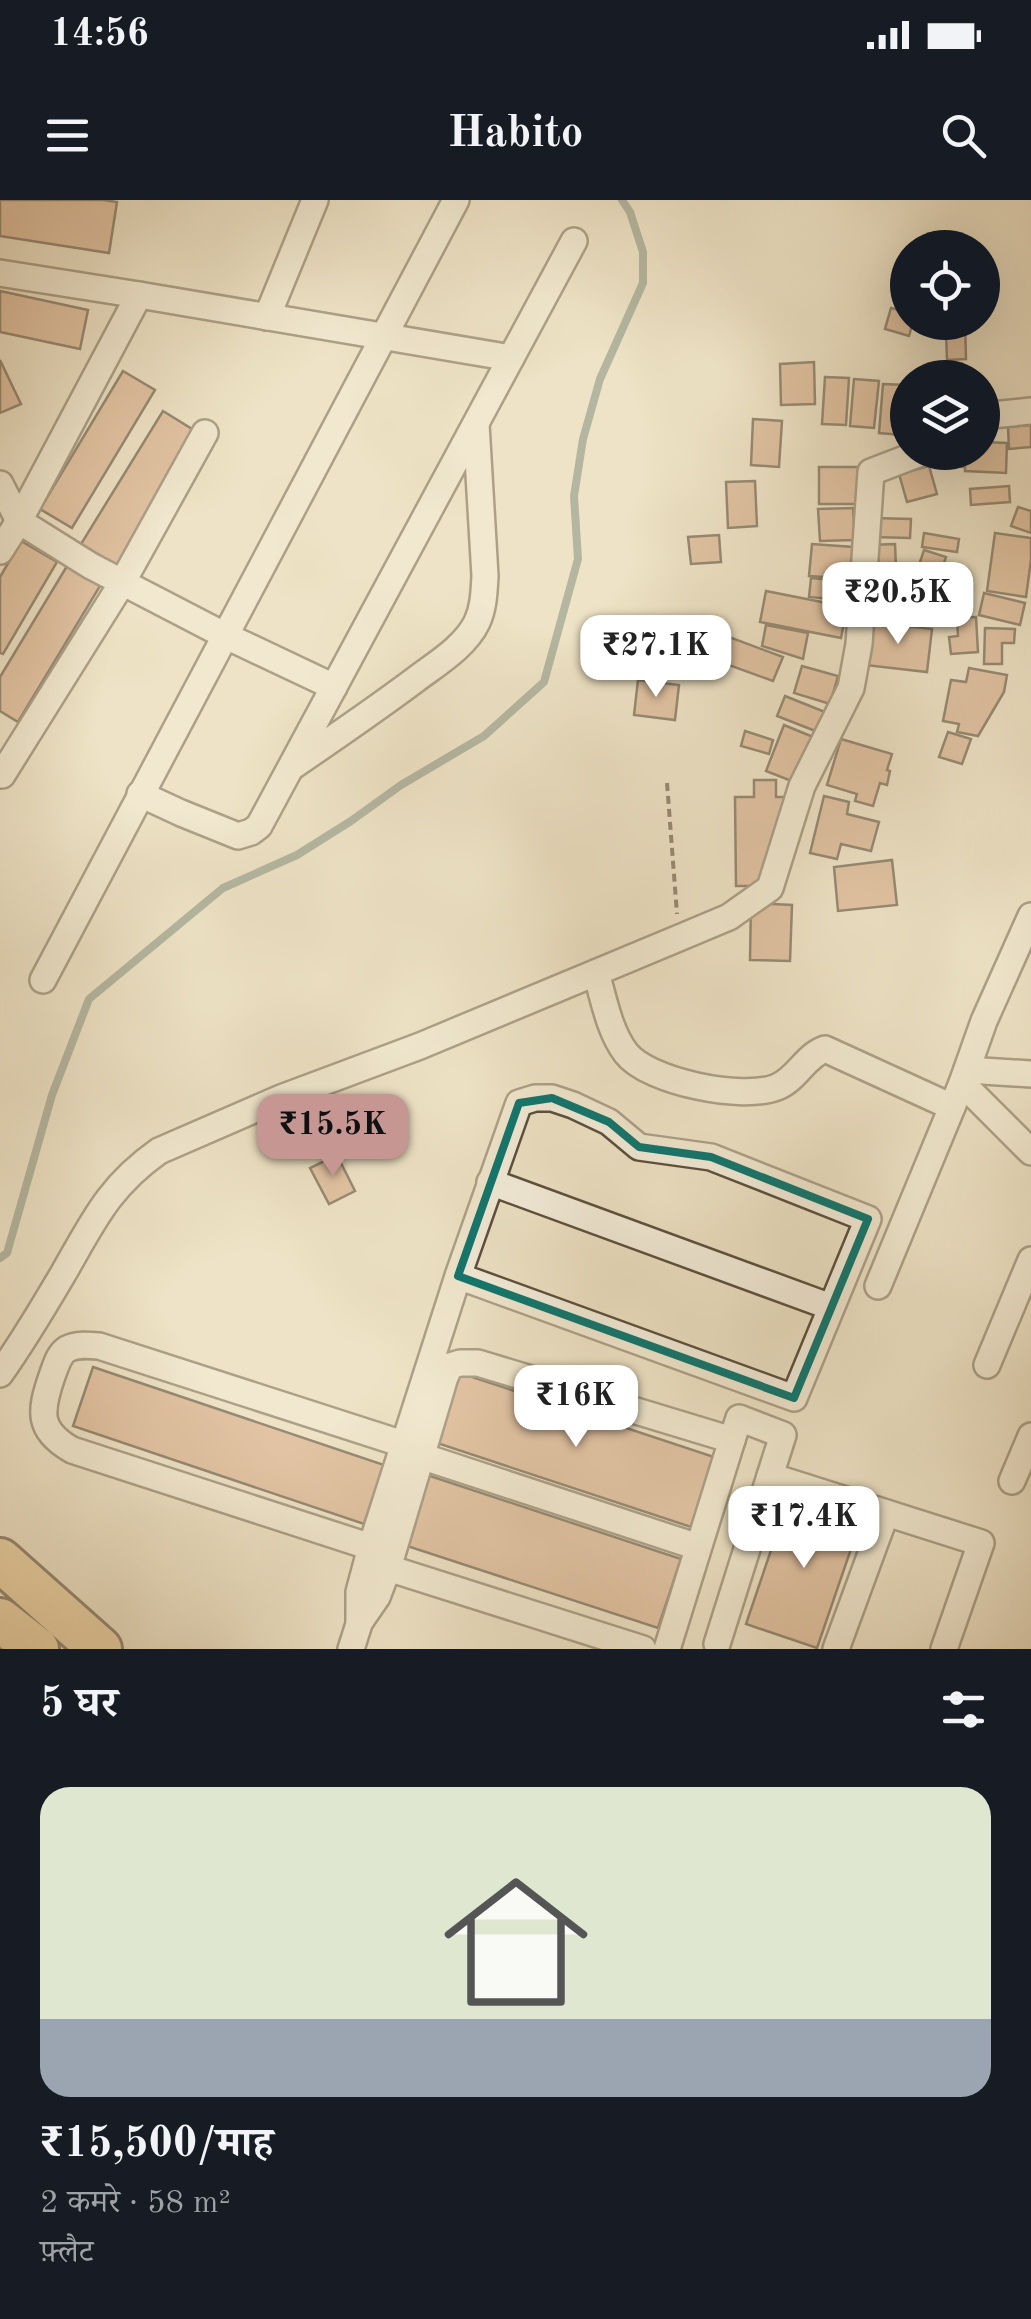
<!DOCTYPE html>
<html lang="hi">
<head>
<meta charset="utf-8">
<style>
  body { margin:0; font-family:"Old Standard TT","Noto Serif Devanagari",serif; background:#242831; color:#f1f3f6; height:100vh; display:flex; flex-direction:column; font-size:38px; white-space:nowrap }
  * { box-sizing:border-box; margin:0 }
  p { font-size:32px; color:#9ea1a6 }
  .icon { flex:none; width:55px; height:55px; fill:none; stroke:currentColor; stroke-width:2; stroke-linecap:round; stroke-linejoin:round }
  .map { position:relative; height:1449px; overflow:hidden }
  .panel { display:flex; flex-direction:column; background:#171b24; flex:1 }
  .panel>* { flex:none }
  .tools { position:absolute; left:890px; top:30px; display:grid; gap:20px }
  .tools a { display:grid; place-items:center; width:110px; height:110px; border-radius:50%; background:#171b24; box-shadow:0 10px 40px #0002; font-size:50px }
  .price { position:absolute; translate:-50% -85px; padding:0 22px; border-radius:20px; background:#fff; color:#222; font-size:32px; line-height:65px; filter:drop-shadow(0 2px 5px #0008) }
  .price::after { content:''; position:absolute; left:50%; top:60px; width:30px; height:22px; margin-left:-15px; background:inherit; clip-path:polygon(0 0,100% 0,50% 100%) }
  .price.current { background:#c59692; color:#111 }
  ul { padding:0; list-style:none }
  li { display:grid; align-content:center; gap:20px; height:530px; padding:0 40px }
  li+li { border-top:2px solid #363941 }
  li span { display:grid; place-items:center; height:310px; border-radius:30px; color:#555 }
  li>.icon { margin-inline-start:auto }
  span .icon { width:180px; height:180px; fill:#fffc; stroke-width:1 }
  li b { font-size:42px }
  h2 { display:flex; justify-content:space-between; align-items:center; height:120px; padding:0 40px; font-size:42px }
  .status { display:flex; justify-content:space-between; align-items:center; height:70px; padding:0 50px; background:#171b24; direction:ltr }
  .status svg { height:28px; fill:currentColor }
  header { display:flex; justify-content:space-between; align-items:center; height:130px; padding:0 40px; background:#171b24; font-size:45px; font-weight:800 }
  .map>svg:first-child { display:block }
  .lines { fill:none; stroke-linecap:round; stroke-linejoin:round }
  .stream { stroke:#6d7e71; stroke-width:8 }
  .building { fill:#d39d7b; stroke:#2b1f0f; stroke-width:2.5 }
  .street-casing { stroke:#5c503d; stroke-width:30 }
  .primary-casing { stroke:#2b1f0f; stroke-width:48 }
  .path { stroke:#2b1f0f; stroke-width:4; stroke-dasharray:8 5; stroke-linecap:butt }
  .street { stroke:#f4edda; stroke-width:25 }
  .primary { stroke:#e7c283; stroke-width:42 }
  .marked { fill:none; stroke:#0f766e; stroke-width:8; stroke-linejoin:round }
</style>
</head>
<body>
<div class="status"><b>14:56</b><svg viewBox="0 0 49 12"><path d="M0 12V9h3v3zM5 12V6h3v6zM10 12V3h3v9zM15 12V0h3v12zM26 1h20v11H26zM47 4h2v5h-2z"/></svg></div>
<header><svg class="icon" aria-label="menu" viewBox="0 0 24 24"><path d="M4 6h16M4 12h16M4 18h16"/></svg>Habito<svg class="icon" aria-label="search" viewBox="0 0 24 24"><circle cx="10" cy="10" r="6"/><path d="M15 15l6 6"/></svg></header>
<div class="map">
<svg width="1031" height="1449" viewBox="0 0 1031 1449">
  <rect width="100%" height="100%" fill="#eee3c6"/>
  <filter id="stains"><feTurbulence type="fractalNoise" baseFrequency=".002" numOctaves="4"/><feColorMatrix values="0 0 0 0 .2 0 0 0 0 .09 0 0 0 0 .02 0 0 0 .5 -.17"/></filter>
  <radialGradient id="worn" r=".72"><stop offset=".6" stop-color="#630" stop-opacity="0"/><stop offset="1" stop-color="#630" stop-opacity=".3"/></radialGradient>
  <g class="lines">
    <!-- stream -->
    <polyline class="stream" points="0,1058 7,1053 52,895 89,799 223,688 297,655 351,621 401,585 484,536 544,482 578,359 574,296 583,239 600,179 643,83 643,52 630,12 622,0"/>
  </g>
  <!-- building -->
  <g class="building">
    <polygon points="0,0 103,0 117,2 109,53 0,36"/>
    <polygon points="0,91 88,110 80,149 0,132"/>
    <polygon points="891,108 908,112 908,122 913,122 909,136 885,129"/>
    <polygon points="933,122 965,122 966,159 947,160 946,133 933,134"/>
    <polygon points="0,160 21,204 0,213"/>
    <polygon points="814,162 815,204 781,205 780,164"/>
    <rect x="925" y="165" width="36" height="13"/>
    <polygon points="123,171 155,190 72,328 40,309"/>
    <polygon points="825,177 849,178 846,225 822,224"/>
    <polygon points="854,179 879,181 874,228 850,226"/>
    <polygon points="883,184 906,185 902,235 879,233"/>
    <polygon points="163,211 200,234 118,366 81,344"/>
    <polygon points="753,219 782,221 779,267 751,265"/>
    <polygon points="1031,225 1031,247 1009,249 1008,227"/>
    <polygon points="982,242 1007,243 1006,273 965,271 965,267 949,266 949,252 982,252"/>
    <polygon points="929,266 937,294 907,302 899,274"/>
    <rect x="819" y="267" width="44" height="37"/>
    <polygon points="755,281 757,326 728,328 726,282"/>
    <polygon points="1009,286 1010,302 971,305 970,289"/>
    <polygon points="1018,307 1031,311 1031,333 1011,326"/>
    <polygon points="853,308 855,340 820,341 818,309"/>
    <polygon points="873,318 911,319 910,338 872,337"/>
    <polygon points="924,333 959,339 957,352 922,347"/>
    <polygon points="995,333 1031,338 1031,360 1026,397 987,391"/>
    <polygon points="719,335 721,362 691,364 688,337"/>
    <polygon points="21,341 57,362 3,454 0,453 0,377"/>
    <polygon points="812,344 853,347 851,379 809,376"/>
    <polygon points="895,344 896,368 893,368 894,388 876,388 875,375 867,345"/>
    <polygon points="924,350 946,357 938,381 916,374"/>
    <polygon points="67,366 100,386 18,522 0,511 0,477"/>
    <polygon points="811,378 853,382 851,401 809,397"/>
    <polygon points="766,391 847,407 841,438 760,422"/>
    <polygon points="984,393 1025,403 1020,425 979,415"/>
    <polygon points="976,417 978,452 951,454 949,437 958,436 957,418"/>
    <polygon points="870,422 932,429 927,472 865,465"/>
    <polygon points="766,425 808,433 803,459 762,446"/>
    <polygon points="702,427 783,457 773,481 693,452"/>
    <polygon points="985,428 1015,429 1014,443 1002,443 1002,464 984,464"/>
    <polygon points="802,466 838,476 830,504 794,493"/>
    <polygon points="969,468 1007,475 1004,492 978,536 957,532 959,524 943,521 951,480 966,482"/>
    <polygon points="638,480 679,485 675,520 634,515"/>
    <polygon points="785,496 825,512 818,532 777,516"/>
    <polygon points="784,525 818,539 799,584 766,571"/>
    <polygon points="745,531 773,540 769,554 741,546"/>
    <polygon points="948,532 971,539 962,564 939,557"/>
    <polygon points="841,539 892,554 887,570 890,571 887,585 880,583 873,606 855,601 857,594 827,585"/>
    <polygon points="754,580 776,580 776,597 784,597 784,615 759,686 736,686 735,597 754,597"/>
    <polygon points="824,596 849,602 847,614 879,622 871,651 841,644 837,659 810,653"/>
    <polygon points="892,660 897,705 838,711 834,667"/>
    <polygon points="751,703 792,705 790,761 750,760"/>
    <polygon points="396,911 405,928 360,951 350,934"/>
    <polygon points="337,955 355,991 329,1004 310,968"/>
    <polygon points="93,1167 384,1265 364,1324 73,1226"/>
    <polygon points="460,1173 714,1257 691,1327 437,1243"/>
    <polygon points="427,1275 681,1359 658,1428 404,1345"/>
    <polygon points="790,1294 862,1317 817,1448 746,1424"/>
  </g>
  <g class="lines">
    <defs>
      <g id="street">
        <polyline points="0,73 139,95 19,321 0,351"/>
        <polyline points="139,95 511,158"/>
        <polyline points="267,117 315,0"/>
        <polyline points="982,216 1031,211"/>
        <polyline points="0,284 19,321 91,366 224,435 334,487"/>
        <path d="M 293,566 C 334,538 375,510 415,480 C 436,464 465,447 477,422 C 484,407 484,391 485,376 L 476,224"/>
        <polyline points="2,575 122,383 205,233"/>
        <polyline points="140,594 181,613 238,636 251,632 259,626 574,41"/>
        <path d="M 596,773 C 604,799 609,831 626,853 C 648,882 744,901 777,887 C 797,879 805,856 825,849 L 952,907"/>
        <polyline points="43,780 456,0"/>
        <polyline points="967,870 1031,874"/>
        <polyline points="962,883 1031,952"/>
        <polyline points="490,982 831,1107"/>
        <polyline points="878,1086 962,883 984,821 1031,716"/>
        <polyline points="987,1165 1031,1060"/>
        <path d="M 0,1174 C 23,1142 43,1108 63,1074 C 93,1022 108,987 159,951 L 281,898 L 420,846 L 679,738 L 729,717 L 770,688 L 802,586 L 851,488 L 859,444 L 871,272 L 923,252"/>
        <polyline points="421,1256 698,1347"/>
        <polyline points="1012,1281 1031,1236"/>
        <path d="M 371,1347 L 72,1250 C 37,1230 40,1211 52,1176 C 56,1166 58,1155 67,1149 C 77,1144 88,1145 99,1146 L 403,1244"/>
        <polyline points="388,1368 643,1449"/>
        <polyline points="359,1423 377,1397 388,1368 445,1177 450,1166 460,1163 478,1163 732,1240 739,1218 783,1235 770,1276 981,1343 944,1449"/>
        <polyline points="717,1444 770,1276"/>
        <polyline points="351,1449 359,1424 359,1392 371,1347 458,1076 519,903 535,898 552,898 573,905 609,922 639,947 711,957 868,1019 794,1198 458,1076"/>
        <polyline points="667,1449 732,1240"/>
        <polyline points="836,1449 886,1313"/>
      </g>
      <g id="primary">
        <polyline points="0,1360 100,1449"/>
        <polyline points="0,1420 37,1449"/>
      </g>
    </defs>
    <!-- street casing -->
    <use href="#street" class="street-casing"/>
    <!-- primary casing -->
    <use href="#primary" class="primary-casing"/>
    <!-- path -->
    <polyline class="path" points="667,583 677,714"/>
    <!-- street -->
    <use href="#street" class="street"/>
    <!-- primary -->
    <use href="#primary" class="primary"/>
  </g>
  <!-- marked area -->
  <path d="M0 0H1031V1449H0ZM 552,898 L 609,922 L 639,947 L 711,957 L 868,1019 L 794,1198 L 458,1076 L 519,903 Z" fill="#eee3c6" fill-opacity=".55" fill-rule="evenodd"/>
  <path class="marked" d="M 552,898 L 609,922 L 639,947 L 711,957 L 868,1019 L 794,1198 L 458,1076 L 519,903 Z"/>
  <rect width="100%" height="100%" filter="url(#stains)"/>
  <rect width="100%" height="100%" fill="url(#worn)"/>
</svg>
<div class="tools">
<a><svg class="icon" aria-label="locate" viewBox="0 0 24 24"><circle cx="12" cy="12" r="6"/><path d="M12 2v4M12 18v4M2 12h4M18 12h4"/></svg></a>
<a><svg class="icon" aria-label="layers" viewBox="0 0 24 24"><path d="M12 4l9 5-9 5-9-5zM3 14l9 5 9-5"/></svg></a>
</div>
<b class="price" style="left:898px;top:447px">₹20.5K</b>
<b class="price" style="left:656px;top:500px">₹27.1K</b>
<b class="price current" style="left:333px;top:979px">₹15.5K</b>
<b class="price" style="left:576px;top:1250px">₹16K</b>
<b class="price" style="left:804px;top:1371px">₹17.4K</b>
</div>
<section class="panel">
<h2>5 घर<svg class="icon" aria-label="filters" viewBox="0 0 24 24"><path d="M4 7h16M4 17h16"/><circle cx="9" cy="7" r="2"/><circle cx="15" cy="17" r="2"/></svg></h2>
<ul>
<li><span style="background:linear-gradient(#dfe7d0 75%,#9aa5b1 0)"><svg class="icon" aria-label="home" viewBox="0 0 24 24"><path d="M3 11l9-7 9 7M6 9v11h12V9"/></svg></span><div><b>₹15,500/माह</b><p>2 कमरे · 58 m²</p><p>फ़्लैट</p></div></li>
</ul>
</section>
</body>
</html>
